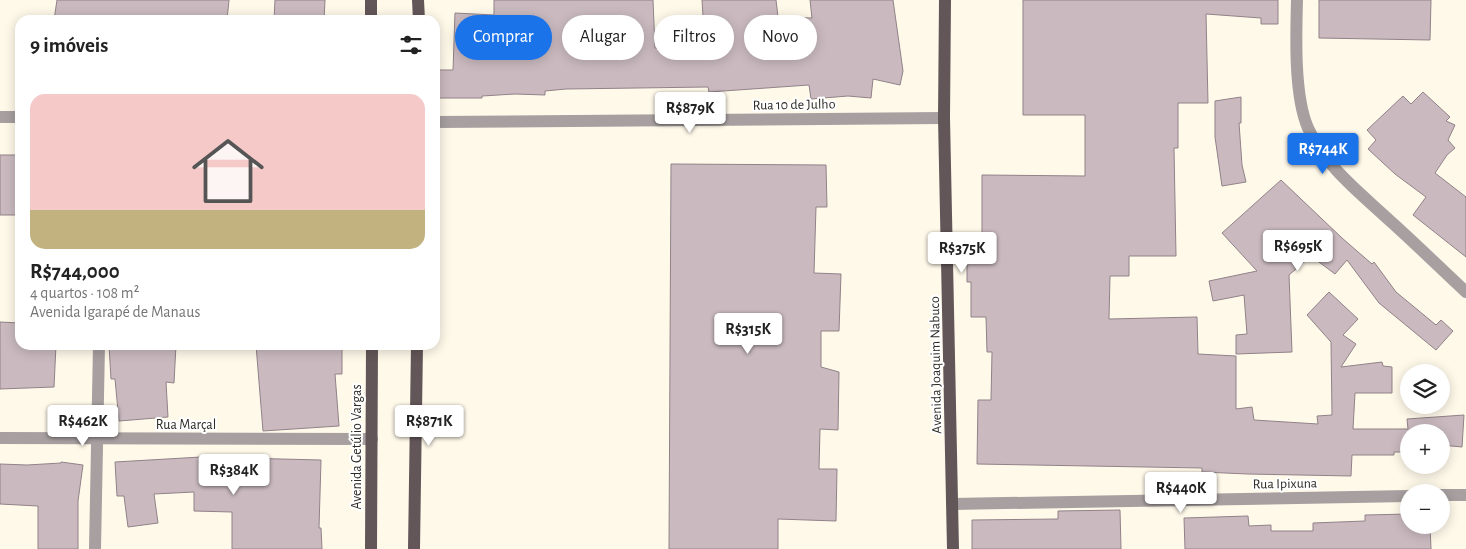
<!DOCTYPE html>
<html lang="pt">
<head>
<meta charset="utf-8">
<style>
  body { margin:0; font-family:"Alegreya Sans",sans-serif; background:#f6f6f6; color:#222; height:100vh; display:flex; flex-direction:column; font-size:19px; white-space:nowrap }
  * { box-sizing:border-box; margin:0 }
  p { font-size:16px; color:#767676 }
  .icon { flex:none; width:28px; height:28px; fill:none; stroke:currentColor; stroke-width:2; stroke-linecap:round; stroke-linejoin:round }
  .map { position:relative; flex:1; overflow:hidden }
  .side { position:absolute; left:15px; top:15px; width:425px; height:335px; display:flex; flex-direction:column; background:#fff; border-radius:15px; box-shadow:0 2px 12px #0003 }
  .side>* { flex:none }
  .hud { position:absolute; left:455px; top:15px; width:475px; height:45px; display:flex; gap:10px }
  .fabs { position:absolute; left:1400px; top:364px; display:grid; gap:10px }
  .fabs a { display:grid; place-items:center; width:50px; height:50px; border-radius:50%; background:#fff; box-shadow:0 2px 12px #0003; font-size:25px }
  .price { position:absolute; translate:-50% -42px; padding:0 11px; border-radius:5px; background:#fff; color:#222; font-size:16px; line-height:32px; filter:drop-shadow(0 1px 2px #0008) }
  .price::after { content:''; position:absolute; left:50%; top:30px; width:15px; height:11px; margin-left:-8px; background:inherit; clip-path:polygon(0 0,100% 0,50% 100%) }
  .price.selected { background:#1a73e8; color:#fff }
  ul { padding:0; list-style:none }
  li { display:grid; align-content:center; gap:10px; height:265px; padding:0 15px }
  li+li { border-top:1px solid #e0e0e0 }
  li span { display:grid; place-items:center; height:155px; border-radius:15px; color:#555 }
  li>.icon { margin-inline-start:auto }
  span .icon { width:90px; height:90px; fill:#fffc; stroke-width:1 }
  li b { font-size:21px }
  h2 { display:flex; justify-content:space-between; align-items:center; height:60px; padding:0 15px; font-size:21px }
  .tag { padding:0 18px; border-radius:22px; background:#fff; box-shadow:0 2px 12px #0003; font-size:18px; line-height:45px }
  .tag.selected { background:#1a73e8; color:#fff }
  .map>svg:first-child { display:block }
  .building { fill:#cabac0; stroke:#918288 }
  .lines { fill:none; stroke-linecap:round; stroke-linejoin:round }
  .minor { stroke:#a79fa0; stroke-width:12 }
  .major { stroke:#635658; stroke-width:12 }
  .labels { text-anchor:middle; stroke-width:4; stroke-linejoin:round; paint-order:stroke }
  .street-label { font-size:14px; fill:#2d2b25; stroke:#fff }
</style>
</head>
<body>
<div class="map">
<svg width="1466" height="549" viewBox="0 0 1466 549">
  <rect width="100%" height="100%" fill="#fff9ea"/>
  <!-- building -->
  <g class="building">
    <polygon points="57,0 229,0 227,20 54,20"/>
    <polygon points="275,0 325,0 324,20 274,20"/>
    <polygon points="494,0 653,0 655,48 705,47 702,0 776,0 778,17 812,18 810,0 893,0 903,71 900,85 873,79 871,98 848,96 811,99 809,85 709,92 708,87 566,89 545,91 545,95 515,94 482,96 482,98 435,98 435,70 453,70 455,13 494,15"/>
    <polygon points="1023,0 1278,0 1278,24 1261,24 1261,18 1206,14 1208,103 1178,103 1178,148 1174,148 1176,256 1129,256 1129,276 1110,276 1109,319 1197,317 1198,354 1236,356 1236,409 1252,407 1254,420 1318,424 1317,416 1332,415 1331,342 1307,315 1329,292 1358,319 1343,335 1356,344 1341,367 1382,362 1383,366 1392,367 1392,393 1355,393 1353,429 1408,429 1407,419 1464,415 1462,447 1441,445 1441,432 1409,432 1409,452 1394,452 1394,455 1352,455 1351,476 1248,474 1202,472 1202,468 977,464 978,400 991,400 992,352 987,352 986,317 971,317 971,282 967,282 967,259 982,259 982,175 1085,176 1085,115 1023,115"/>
    <polygon points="1319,0 1431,0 1430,40 1319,38"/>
    <polygon points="1423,92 1450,117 1446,121 1455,125 1448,140 1455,148 1447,155 1435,173 1466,197 1466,257 1413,215 1426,197 1395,174 1368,149 1376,140 1367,130 1403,96 1411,104"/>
    <polygon points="1241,97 1241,123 1239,123 1242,165 1246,182 1222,186 1215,137 1215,101"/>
    <polygon points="0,155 19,155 17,215 0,215"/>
    <polygon points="671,164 826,165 827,207 816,207 814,273 841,274 839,331 821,331 821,367 839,372 838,430 820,429 819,469 837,469 836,521 778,519 778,549 669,549"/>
    <polygon points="1281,180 1342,238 1372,264 1374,262 1396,292 1436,325 1441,320 1453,331 1436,350 1379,303 1347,260 1335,274 1311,256 1289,275 1292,352 1236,354 1236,335 1247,334 1244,295 1213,301 1209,281 1257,271 1222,233"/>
    <polygon points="0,322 20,323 20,345 56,345 54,387 0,389"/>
    <polygon points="109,345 176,345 174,383 166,382 168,417 119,421 115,379 111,379"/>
    <polygon points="256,345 342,345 342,374 335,374 339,426 263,431"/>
    <polygon points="201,457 321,460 319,528 321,528 322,549 232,549 232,512 194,511 194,492 154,494 158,523 128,527 124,496 117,496 115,462"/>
    <polygon points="61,462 83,465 78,501 78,549 38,549 38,506 0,504 0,464 27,465 61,463"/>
    <polygon points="1120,510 1121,549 972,549 972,520 1058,519 1058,511"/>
    <polygon points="1409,514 1409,525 1430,525 1431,549 1185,549 1184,518 1248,516 1249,526 1271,525 1271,531 1313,531 1313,523 1365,521 1365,515"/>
  </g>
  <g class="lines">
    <!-- minor -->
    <g class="minor">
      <path d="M 1297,0 C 1296,36 1294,96 1308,128 C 1325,166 1359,192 1388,219 C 1415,243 1440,268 1466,292"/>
      <polyline points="0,117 20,117"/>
      <polyline points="435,122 944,118"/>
      <polyline points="0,438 372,439"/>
      <polyline points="1441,495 1466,495"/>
      <polyline points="952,504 1409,496"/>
      <polyline points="95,549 99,345"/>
    </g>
    <!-- major -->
    <g class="major">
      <polyline points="371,0 371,20"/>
      <polyline points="418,0 419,20"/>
      <polyline points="945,0 944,118 953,549"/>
      <polyline points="371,549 372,345"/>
      <polyline points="414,549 417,345"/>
    </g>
  </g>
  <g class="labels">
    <!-- street labels -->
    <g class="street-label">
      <text transform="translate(794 104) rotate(-1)" y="5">Rua 10 de Julho</text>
      <text transform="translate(935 365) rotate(-91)" y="5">Avenida Joaquim Nabuco</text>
      <text x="186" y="429">Rua Marçal</text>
      <text transform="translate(356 447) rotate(-90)" y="5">Avenida Getúlio Vargas</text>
      <text transform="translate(1285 483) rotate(-1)" y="5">Rua Ipixuna</text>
    </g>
  </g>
</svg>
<div class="fabs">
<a><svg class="icon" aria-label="layers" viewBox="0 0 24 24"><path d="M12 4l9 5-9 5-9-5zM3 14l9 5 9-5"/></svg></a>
<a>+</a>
<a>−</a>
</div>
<b class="price" style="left:690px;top:134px">R$879K</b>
<b class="price selected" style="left:1323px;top:175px">R$744K</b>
<b class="price" style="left:1298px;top:272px">R$695K</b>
<b class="price" style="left:962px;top:274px">R$375K</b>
<b class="price" style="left:748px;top:355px">R$315K</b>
<b class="price" style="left:83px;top:447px">R$462K</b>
<b class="price" style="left:429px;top:447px">R$871K</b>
<b class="price" style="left:234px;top:496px">R$384K</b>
<b class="price" style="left:1181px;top:514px">R$440K</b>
<div class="hud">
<a class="tag selected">Comprar</a>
<a class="tag">Alugar</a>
<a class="tag">Filtros</a>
<a class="tag">Novo</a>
</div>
<section class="side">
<h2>9 imóveis<svg class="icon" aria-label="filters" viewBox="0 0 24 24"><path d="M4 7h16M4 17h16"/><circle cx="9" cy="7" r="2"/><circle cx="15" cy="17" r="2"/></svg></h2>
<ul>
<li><span style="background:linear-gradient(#f6c9c9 75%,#c2b280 0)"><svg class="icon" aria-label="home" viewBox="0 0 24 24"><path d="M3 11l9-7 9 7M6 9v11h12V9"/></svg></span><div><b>R$744,000</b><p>4 quartos · 108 m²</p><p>Avenida Igarapé de Manaus</p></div></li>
</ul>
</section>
</div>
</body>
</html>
